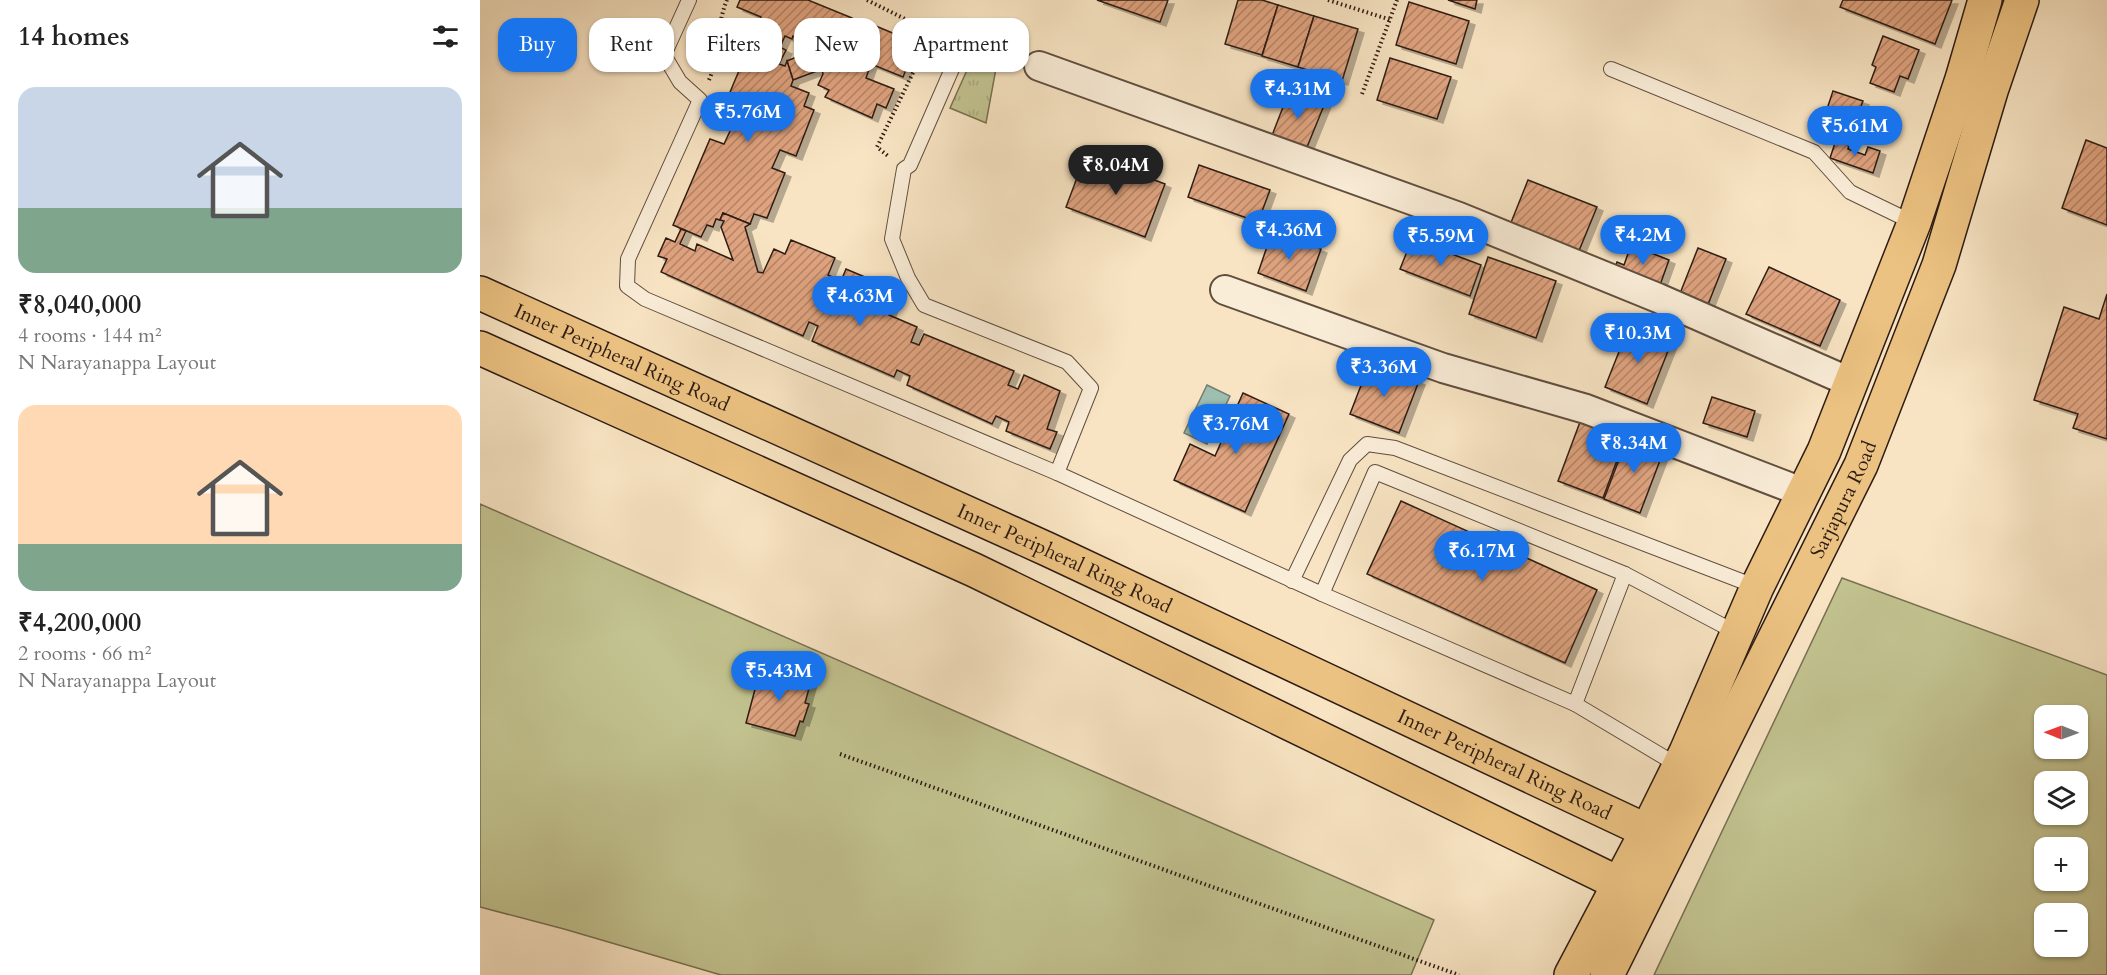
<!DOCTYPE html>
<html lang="en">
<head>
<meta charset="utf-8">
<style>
  body { margin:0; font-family:Cardo,serif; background:#f2f2f2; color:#222; height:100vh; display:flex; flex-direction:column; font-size:22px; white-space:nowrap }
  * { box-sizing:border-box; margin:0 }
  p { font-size:20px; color:#767676 }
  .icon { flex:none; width:33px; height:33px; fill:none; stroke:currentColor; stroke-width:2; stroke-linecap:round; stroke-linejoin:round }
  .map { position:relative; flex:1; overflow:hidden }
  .details { display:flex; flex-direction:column; background:#fff; width:480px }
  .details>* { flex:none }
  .banner { position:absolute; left:18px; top:18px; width:570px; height:54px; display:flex; gap:12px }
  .needle { width:39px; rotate:271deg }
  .buttons { position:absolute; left:1554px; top:705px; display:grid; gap:12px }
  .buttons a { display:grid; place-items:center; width:54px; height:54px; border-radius:12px; background:#fff; box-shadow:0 2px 4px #0004; font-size:30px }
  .price { position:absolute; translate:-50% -51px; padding:0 14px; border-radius:21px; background:#1a73e8; color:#fff; font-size:20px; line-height:39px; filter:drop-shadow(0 2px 3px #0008) }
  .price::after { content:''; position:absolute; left:50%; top:36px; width:18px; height:14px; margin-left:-9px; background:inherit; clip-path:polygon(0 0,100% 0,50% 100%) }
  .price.current { background:#222; color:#fff }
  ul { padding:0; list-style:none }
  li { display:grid; align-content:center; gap:12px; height:318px; padding:0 18px }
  li span { display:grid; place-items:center; height:186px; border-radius:18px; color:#555 }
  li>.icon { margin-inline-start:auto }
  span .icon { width:108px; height:108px; fill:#fffc; stroke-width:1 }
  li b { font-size:26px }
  h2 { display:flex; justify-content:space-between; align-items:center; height:72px; padding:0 18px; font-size:26px }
  .chip { padding:0 21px; border-radius:18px; background:#fff; box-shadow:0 2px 4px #0004; font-size:21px; line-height:54px }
  .chip.current { background:#1a73e8; color:#fff }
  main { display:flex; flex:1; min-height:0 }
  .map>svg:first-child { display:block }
  .grass { fill:#c2c390; stroke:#787052; stroke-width:1.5; fill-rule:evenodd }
  .park { fill:url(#park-tufts); stroke:#787052; stroke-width:1.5 }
  .water { fill:#9ebfaf; stroke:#717e71; stroke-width:1.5 }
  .building { fill:url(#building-hatch); stroke:#2d1c13; stroke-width:1.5; filter:url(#shadow) }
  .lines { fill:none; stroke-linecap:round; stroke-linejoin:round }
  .lane-casing { stroke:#604e3f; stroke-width:16 }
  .street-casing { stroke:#604e3f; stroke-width:32 }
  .primary-casing { stroke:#2d1c13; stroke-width:36 }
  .path { stroke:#2d1c13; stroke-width:4; stroke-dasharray:1.5 3; stroke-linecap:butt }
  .lane { stroke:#faedd8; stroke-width:14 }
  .street { stroke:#faedd8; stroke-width:28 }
  .primary { stroke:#ecc282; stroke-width:33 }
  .labels { text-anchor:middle; stroke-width:6; stroke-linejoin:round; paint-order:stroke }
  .street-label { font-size:20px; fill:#2d1c13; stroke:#faedd8 }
</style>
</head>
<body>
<main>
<section class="details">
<h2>14 homes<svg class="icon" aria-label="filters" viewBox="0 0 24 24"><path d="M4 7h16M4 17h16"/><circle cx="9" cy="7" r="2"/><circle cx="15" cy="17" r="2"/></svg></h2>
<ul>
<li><span style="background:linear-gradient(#c9d6e8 65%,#7fa58c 0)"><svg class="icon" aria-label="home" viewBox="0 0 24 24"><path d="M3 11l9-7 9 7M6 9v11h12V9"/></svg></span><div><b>₹8,040,000</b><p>4 rooms · 144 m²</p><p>N Narayanappa Layout</p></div></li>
<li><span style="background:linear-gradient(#ffd9b3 75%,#7fa58c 0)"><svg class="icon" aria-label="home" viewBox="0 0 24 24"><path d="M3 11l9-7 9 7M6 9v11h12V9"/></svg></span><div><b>₹4,200,000</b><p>2 rooms · 66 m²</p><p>N Narayanappa Layout</p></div></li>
</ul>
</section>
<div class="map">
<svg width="1627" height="975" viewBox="0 0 1627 975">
  <defs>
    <pattern id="park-tufts" width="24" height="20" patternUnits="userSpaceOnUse" patternTransform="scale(1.5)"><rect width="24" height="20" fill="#c2c390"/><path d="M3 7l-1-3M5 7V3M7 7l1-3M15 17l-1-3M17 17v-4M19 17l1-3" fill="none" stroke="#a7a77b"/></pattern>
    <pattern id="building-hatch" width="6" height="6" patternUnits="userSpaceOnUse" patternTransform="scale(1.5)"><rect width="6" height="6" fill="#dfa37f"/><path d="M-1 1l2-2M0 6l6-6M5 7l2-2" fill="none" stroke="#b58467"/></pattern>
    <filter id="shadow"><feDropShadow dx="6" dy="4" stdDeviation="0" flood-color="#0004"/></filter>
  </defs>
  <rect width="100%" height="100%" fill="#f8e4c3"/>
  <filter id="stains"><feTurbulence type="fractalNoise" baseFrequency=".00333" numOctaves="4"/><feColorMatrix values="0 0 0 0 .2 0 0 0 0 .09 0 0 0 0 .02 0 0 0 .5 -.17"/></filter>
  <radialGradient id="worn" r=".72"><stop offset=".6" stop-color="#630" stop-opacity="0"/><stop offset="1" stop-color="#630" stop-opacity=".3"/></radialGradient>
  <!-- grass -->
  <g class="grass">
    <polygon points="0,504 954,920 931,975 241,975 84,929 0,907"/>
    <path d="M 1362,578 L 1627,675 L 1627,975 L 1174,975 ZM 1564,716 L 1598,716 L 1598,748 L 1564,748 ZM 1564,782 L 1598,782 L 1598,814 L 1564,814 ZM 1564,848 L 1598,848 L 1598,880 L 1564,880 ZM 1564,914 L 1598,914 L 1598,946 L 1564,946 Z"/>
  </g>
  <!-- park -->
  <polygon class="park" points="505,30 522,36 506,123 470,108"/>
  <!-- water -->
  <polygon class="water" points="727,385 750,396 727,444 704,433"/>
  <!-- building -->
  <g class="building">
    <polygon points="260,0 328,0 372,18 370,24 376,26 379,19 427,39 422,51 432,55 423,77 391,64 386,78 414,89 406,108 397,104 392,118 345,97 349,90 338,85 343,74 342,69 313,80 307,61 326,53 323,46 327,43 313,36 312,39 305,36 300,47 295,44 298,34 277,26 281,17 257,7"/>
    <polygon points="617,0 688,0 680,22"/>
    <polygon points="758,0 782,0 798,5 782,55 745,44"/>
    <polygon points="968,0 997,0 995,9"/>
    <polygon points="1363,0 1472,0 1455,44 1360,7"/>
    <polygon points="929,2 989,21 976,64 916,45"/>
    <polygon points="798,5 834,16 818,67 782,56"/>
    <polygon points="834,16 878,29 862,81 818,67"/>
    <polygon points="274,35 306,50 299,64 305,66 307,61 313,80 311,86 329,93 324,106 334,110 316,156 300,150 292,168 305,173 287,218 274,214 270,224 243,213 240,220 236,219 233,227 227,225 221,237 193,225 230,139 244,144 251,129 237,123"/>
    <polygon points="1403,36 1439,50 1428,79 1420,76 1414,92 1390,83 1396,67 1392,65"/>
    <polygon points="910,58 971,77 957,119 897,100"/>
    <polygon points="810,89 845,103 825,152 791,138"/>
    <polygon points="1353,91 1383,101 1370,136 1342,124"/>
    <polygon points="1356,140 1369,145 1368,149 1385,155 1388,147 1400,151 1393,173 1350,158"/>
    <polygon points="1606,140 1627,148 1627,225 1582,208"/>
    <polygon points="606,154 685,184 665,237 586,207"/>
    <polygon points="719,165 790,190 778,222 708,197"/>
    <polygon points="1048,180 1117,207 1096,258 1028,230"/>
    <polygon points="243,213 270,224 265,227 278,272 283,273 294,249 305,254 311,240 355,258 348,275 361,281 366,269 399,283 394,296 413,304 409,315 437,327 431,342 439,345 444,334 534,371 528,385 538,389 544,375 580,391 567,429 577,432 570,449 526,431 529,422 516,416 512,424 427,385 430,376 417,370 414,377 332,341 338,326 329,322 323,336 181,272 187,259 178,256 186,238 195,242 201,229 206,231 200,244 215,251 217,244 253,260 241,227 244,221 240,220"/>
    <polygon points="792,232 841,249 826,291 778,273"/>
    <polygon points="932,239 1001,265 990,296 920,269"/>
    <polygon points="1151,245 1189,260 1180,285 1134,271 1137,262 1144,265"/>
    <polygon points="1218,248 1246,259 1227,307 1199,296"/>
    <polygon points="1008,257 1076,281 1056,338 989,314"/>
    <polygon points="1289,267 1360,300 1340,346 1266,314"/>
    <polygon points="1627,294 1627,439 1593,428 1598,414 1554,400 1584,307 1619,319"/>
    <polygon points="1150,324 1192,341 1167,404 1125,387"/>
    <polygon points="890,362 939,381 919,433 870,414"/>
    <polygon points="763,393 809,414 765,512 694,480 710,444 735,456"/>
    <polygon points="1232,397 1275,411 1267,437 1223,423"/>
    <polygon points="1103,414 1148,431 1123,498 1078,481"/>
    <polygon points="1148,436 1184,450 1160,513 1124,499"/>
    <polygon points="921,501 1117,590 1085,663 887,574"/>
    <polygon points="281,667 331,681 325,703 329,704 323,722 320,721 315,736 266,723"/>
  </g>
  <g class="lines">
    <defs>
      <g id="lane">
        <polyline points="209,0 184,55 200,82 220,100 148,259 147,286 165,299 577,473 611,388 587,362 444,305 428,278 412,239 424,169 430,165 489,30"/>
        <polyline points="1131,69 1334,152 1370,192 1434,223"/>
        <polyline points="577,473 842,594 895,472 1145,574 1095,704 1199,766"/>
        <polyline points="1145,574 1257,633"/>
        <polyline points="812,581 870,460 887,444 915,448 1277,587"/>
        <polyline points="842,594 1095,704"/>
      </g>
      <g id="street">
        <polyline points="559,66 979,217 1178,298 1372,383"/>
        <polyline points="745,290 963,368 1106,409 1322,492"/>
      </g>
      <g id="primary">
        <path id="s1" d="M 0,293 L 569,550 L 1167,831"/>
        <polyline points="0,348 494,570 1140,884"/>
        <polyline points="1091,975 1167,831 1206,752 1277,587 1344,451 1434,223 1482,79 1505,0"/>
        <path id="s2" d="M 1127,975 L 1381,465 L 1459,265 L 1511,91 L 1542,0"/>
      </g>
    </defs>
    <!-- lane casing -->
    <use href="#lane" class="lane-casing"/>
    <!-- street casing -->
    <use href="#street" class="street-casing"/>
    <!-- primary casing -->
    <use href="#primary" class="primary-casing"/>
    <!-- path -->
    <g class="path">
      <polyline points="387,0 447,30 444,50 397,147 408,156"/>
      <polyline points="848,0 911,20"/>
      <path d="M 229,80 C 240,55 236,25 247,0"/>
      <polyline points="882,94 917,0"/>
      <polyline points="360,754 979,975"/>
    </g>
    <!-- lane -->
    <use href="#lane" class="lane"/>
    <!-- street -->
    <use href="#street" class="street"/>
    <!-- primary -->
    <use href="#primary" class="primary"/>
  </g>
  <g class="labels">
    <!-- street labels -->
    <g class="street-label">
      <text dy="7" stroke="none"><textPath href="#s1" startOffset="156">Inner Peripheral Ring Road</textPath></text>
      <text dy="7" stroke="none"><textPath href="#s2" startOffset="531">Sarjapura Road</textPath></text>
      <text dy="7" stroke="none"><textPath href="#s1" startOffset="642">Inner Peripheral Ring Road</textPath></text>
      <text dy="7" stroke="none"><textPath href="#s1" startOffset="1128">Inner Peripheral Ring Road</textPath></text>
    </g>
  </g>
  <rect width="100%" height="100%" filter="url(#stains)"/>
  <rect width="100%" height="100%" fill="url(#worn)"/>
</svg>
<div class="buttons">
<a><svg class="needle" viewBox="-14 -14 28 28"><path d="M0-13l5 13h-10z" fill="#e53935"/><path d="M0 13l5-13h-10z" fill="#767676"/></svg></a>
<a><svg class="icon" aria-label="layers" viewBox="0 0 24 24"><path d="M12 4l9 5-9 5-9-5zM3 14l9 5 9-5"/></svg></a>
<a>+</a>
<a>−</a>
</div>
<b class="price" style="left:818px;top:120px">₹4.31M</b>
<b class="price" style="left:268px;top:143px">₹5.76M</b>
<b class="price" style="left:1375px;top:157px">₹5.61M</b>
<b class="price current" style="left:636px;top:196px">₹8.04M</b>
<b class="price" style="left:809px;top:261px">₹4.36M</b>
<b class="price" style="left:1163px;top:266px">₹4.2M</b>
<b class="price" style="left:961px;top:267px">₹5.59M</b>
<b class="price" style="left:380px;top:327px">₹4.63M</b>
<b class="price" style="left:1158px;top:364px">₹10.3M</b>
<b class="price" style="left:904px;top:398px">₹3.36M</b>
<b class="price" style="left:756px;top:455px">₹3.76M</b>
<b class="price" style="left:1154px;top:474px">₹8.34M</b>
<b class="price" style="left:1002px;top:582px">₹6.17M</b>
<b class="price" style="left:299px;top:702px">₹5.43M</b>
<div class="banner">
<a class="chip current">Buy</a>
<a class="chip">Rent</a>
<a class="chip">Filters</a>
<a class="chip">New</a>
<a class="chip">Apartment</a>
</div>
</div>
</main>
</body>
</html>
